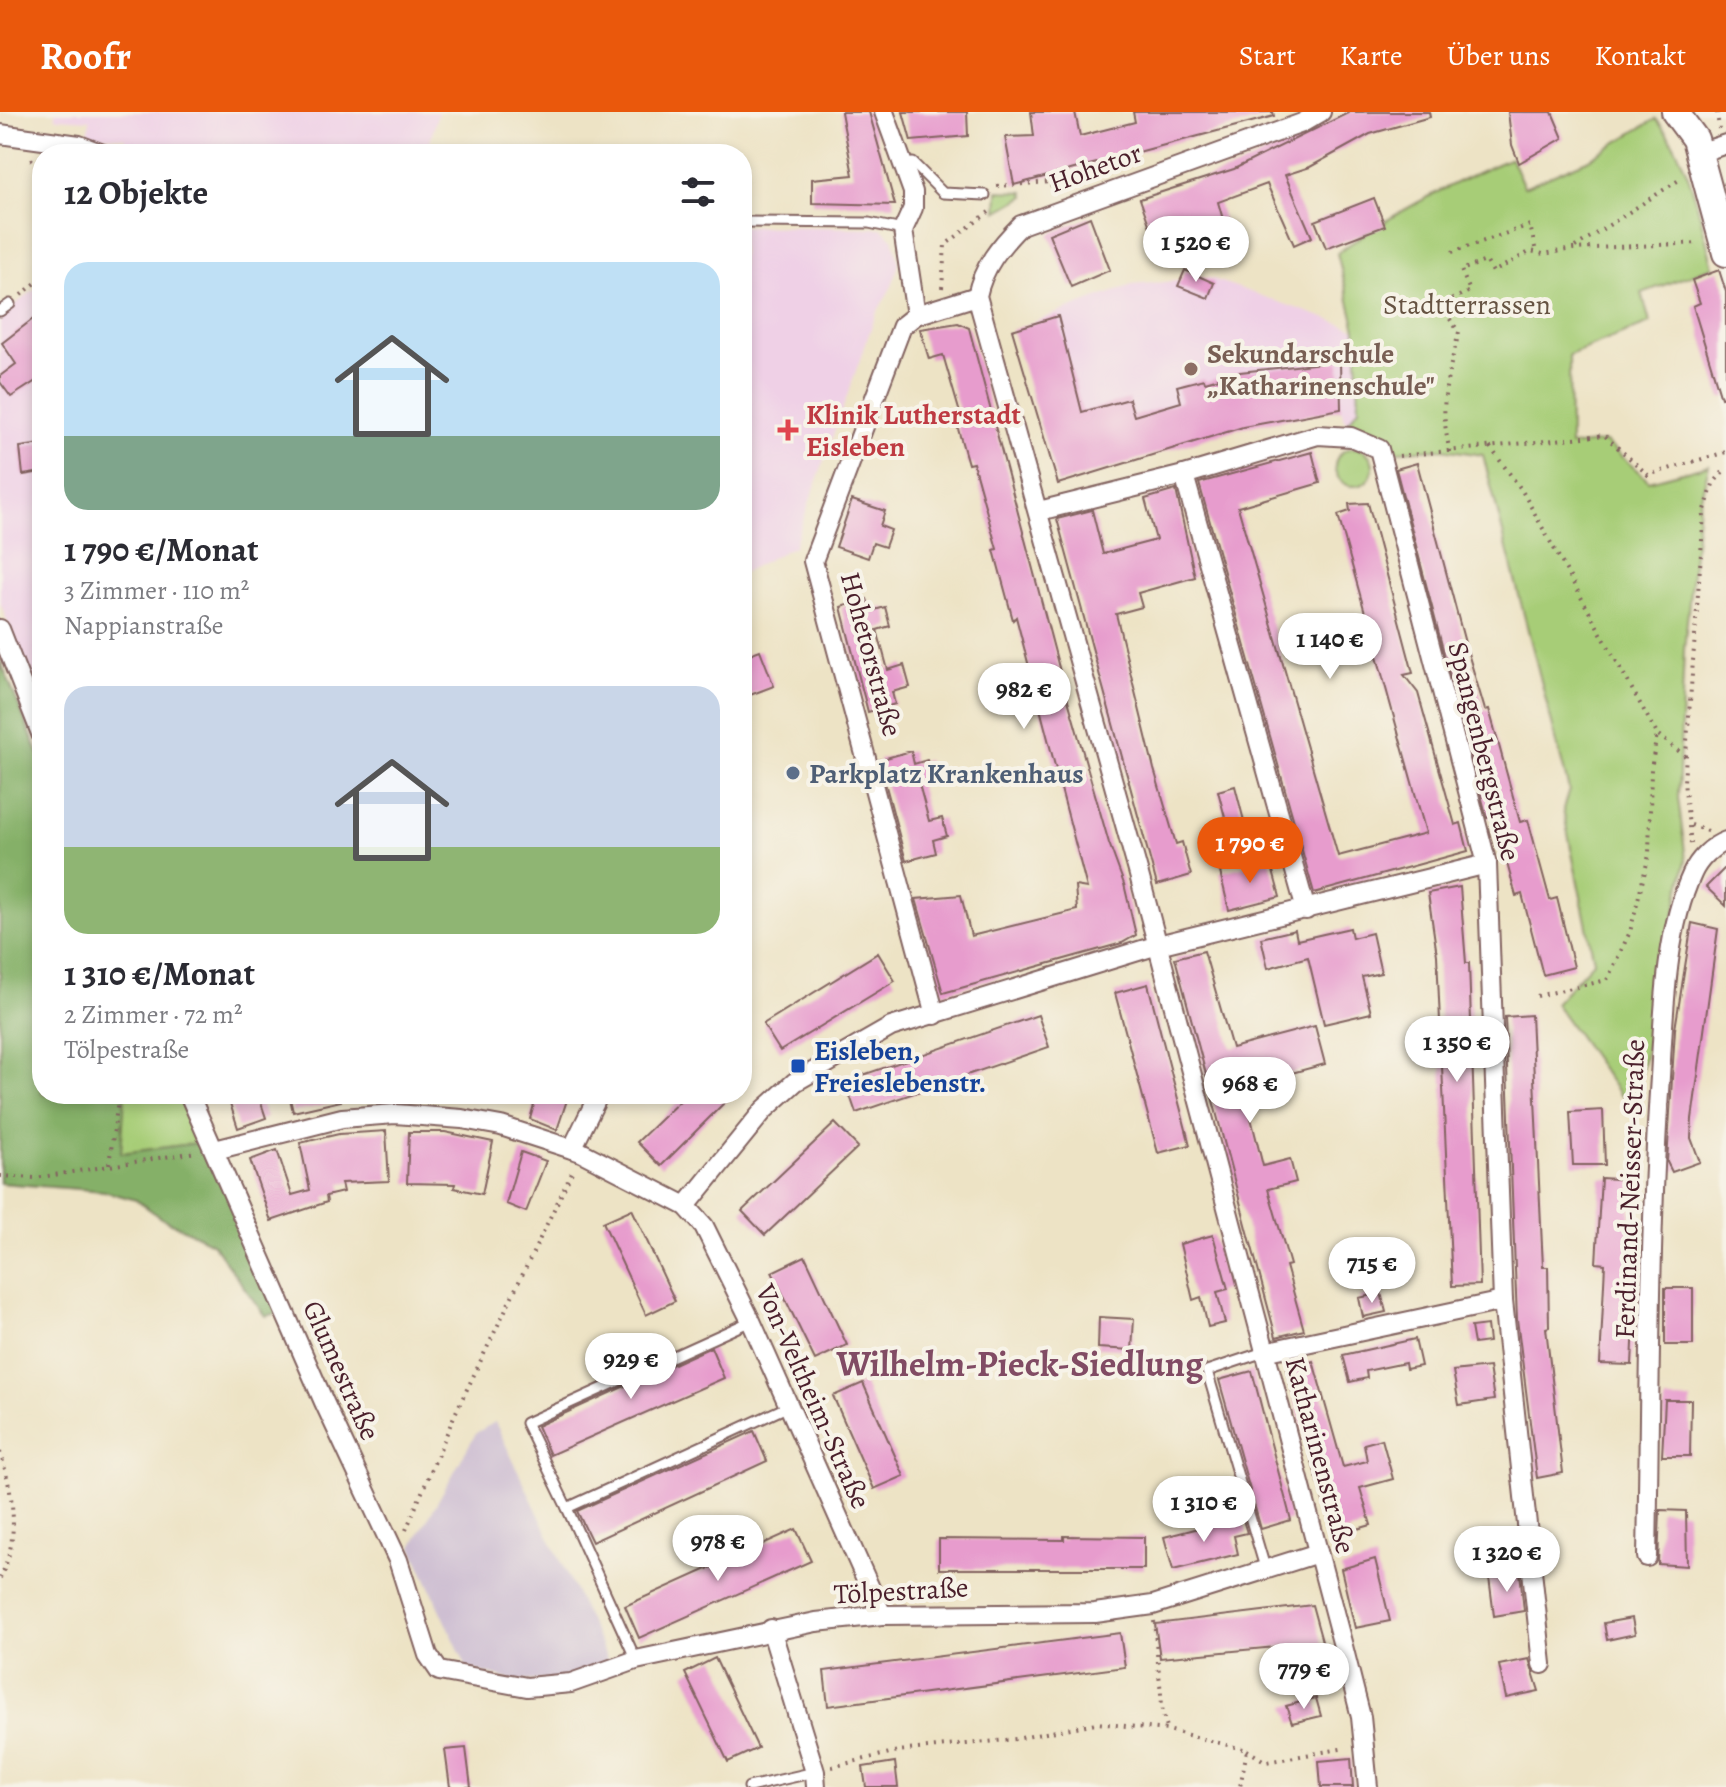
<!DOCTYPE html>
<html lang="de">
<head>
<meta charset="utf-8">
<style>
  body { margin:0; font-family:Alegreya,serif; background:#f2f2f3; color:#2b2b33; height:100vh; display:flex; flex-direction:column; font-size:30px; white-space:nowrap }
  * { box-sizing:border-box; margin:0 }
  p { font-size:26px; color:#7c7c81 }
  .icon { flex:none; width:44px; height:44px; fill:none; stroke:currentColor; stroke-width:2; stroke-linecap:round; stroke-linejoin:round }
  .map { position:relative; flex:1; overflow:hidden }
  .sheet { position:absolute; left:32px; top:32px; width:720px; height:960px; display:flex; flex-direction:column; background:#fff; border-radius:32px; box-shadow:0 4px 12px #0003 }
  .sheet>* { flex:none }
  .price { position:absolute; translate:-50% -68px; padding:0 18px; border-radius:28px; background:#fff; color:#222; font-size:26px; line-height:52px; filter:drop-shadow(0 2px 4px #0008) }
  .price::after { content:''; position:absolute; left:50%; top:48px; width:24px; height:18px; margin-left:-12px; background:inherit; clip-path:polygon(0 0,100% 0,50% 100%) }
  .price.selected { background:#ea580c; color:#fff }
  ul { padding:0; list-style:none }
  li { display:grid; align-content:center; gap:16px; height:424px; padding:0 32px }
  li span { display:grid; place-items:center; height:248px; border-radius:24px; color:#555 }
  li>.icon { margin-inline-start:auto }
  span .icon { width:144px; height:144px; fill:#fffc; stroke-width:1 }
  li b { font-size:34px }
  h2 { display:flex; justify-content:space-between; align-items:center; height:96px; padding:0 32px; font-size:34px }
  header { display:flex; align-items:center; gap:48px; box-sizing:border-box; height:112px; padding:0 40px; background:#ea580c; color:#fff }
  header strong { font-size:38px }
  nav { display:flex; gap:44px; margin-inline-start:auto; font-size:28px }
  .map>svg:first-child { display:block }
  .built { fill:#efd0e6 }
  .industrial { fill:#cdbed2 }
  .green { fill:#a7cd77; stroke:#787651; stroke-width:2 }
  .forest { fill:#85b068; stroke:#68684a; stroke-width:2 }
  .building { fill:#e79ccd }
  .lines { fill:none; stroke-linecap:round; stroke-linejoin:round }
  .lane-casing { stroke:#836461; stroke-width:13 }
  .street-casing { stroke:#836461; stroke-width:22 }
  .secondary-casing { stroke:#836461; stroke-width:30 }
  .path { stroke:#836461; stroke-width:4; stroke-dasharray:2 6; stroke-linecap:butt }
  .lane { stroke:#fff; stroke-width:9 }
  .street { stroke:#fff; stroke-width:18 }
  .secondary { stroke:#fff; stroke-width:26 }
  .education-dot { fill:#8d6e63; stroke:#f7f3e8; stroke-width:3 }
  .health-dot { fill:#e0444e; stroke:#f7f3e8; stroke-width:3 }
  .service-dot { fill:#5c6f8a; stroke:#f7f3e8; stroke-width:3 }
  .transit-dot { fill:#1a4fb4; stroke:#f7f3e8; stroke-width:3 }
  .labels { text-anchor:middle; stroke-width:8; stroke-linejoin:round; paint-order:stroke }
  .street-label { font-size:28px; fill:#4a1f2b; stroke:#f7f3e8 }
  .park-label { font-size:28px; fill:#665342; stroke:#f7f3e8 }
  .education-label { font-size:28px; font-weight:bold; fill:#785e54; stroke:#f7f3e8; text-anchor:start }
  .health-label { font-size:28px; font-weight:bold; fill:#be3a42; stroke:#f7f3e8; text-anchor:start }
  .service-label { font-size:28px; font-weight:bold; fill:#4e5e75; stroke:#f7f3e8; text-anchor:start }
  .transit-label { font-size:28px; font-weight:bold; fill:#164399; stroke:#f7f3e8; text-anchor:start }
  .district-label { font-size:36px; font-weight:bold; fill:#814b64; stroke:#f7f3e8 }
</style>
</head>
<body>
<header>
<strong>Roofr</strong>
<nav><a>Start</a><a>Karte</a><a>Über uns</a><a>Kontakt</a></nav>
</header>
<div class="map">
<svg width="1726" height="1675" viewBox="0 0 1726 1675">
  <rect width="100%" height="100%" fill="#f7f3e8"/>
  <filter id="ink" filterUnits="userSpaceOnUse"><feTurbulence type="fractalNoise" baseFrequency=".0125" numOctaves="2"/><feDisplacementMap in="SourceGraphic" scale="16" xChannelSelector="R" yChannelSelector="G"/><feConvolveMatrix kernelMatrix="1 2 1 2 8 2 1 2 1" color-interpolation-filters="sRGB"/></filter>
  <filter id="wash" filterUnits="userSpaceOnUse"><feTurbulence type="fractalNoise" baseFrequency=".006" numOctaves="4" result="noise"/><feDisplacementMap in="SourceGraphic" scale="32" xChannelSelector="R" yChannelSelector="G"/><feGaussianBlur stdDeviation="1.8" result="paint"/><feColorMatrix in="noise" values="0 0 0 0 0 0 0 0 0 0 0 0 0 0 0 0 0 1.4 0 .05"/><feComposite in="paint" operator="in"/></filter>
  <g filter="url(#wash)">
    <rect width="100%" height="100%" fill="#ede3c5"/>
    <!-- built -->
    <g class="built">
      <polygon points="55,0 438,0 427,42 125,42 125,26 88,23 90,8 55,6"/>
      <polygon points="742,114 881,116 893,126 899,151 892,174 876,202 794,434 742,461"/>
      <polygon points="1210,166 1356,217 1359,296 1347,312 1341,297 1243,315 1058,372 1012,218 1132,173"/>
      <polygon points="42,172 42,603 0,490 0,204"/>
    </g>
    <!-- industrial -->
    <polygon class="industrial" points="495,1310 608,1549 557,1568 515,1569 467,1556 412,1435 476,1321"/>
    <!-- green -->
    <g class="green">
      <path d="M 1656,7 C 1692,49 1699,104 1713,155 L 1642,181 L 1650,211 L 1569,243 L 1570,334 L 1605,330 L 1649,369 L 1709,353 L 1699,393 L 1684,538 L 1678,686 L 1686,748 L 1635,991 L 1620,983 L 1555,891 L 1594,849 L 1563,697 L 1569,678 L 1483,343 L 1442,337 L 1396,339 L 1347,312 L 1359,296 L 1356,217 L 1337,141 C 1391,102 1449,72 1511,46 L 1524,75 L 1587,48 Z"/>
      <polygon points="998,79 1024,80 1025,84 997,100"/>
      <circle cx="1354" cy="355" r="19"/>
      <polygon points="125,982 181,982 205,1030 120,1042"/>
    </g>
    <!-- forest -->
    <polygon class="forest" points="0,548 42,650 42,982 125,982 121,1041 205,1030 279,1201 265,1204 212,1131 163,1107 136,1088 104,1079 0,1071"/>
    <g id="blocks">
      <!-- building -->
      <g class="building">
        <polygon points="841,0 869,0 895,93 812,91 812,67 853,63"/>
        <polygon points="903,0 967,0 968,24 911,29"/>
        <polygon points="1031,0 1075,0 1080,24 1135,10 1133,0 1273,0 1274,4 1014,73 1005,25 1034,24"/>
        <polygon points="1350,0 1429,0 1430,5 1370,22 1310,55 1285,63 1312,125 1294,133 1267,72 1218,90 1230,132 1191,143 1179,130 1167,109 1150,115 1140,87 1234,57"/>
        <polygon points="1508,0 1552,0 1563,26 1519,51 1512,33"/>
        <polygon points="1374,86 1385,114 1326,136 1315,109"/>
        <polygon points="1090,105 1110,158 1071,175 1049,122"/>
        <polygon points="1185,158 1214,171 1208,186 1178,174"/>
        <polygon points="1719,158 1726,180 1726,285 1721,286 1693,194 1700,191 1692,168"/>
        <polygon points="42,200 42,265 11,285 0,270 0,264 16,252 2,231"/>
        <polygon points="1058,204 1082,300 1129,287 1134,304 1181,290 1177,274 1204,267 1205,270 1240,260 1340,249 1341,297 1243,315 1058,372 1012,218"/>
        <polygon points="958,211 969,216 1062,567 1109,731 1124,772 1136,823 1122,831 943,881 916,787 961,783 971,824 1077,798 1075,774 1087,776 1016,505 1013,508 994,438 997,437 973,351 968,352 956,310 962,308 943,243 929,247 920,217"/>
        <polygon points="42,332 42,360 23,363 20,335"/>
        <polygon points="1312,340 1320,371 1238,395 1338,744 1426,721 1338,403 1350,399 1349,392 1368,391 1413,561 1404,563 1418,581 1455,713 1461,711 1468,739 1314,781 1199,371"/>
        <polygon points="1417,351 1465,531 1485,598 1489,597 1520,710 1528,708 1550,788 1557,786 1574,855 1543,863 1522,782 1516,784 1494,704 1487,706 1396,357"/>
        <polygon points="1176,378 1195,465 1138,481 1142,495 1116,502 1154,657 1176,732 1182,730 1191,763 1157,773 1057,407 1092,398 1103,442 1156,428 1145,387"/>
        <polygon points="852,388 885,399 880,414 891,418 885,435 873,431 868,446 836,435"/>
        <polygon points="867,487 871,499 885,495 890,514 877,518 888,558 904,553 910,575 892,580 895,592 868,600 841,495"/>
        <polygon points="760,538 774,574 742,586 742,545"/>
        <polygon points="911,639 914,652 927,648 932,668 919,672 929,709 942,706 947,724 933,728 936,741 906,749 879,648"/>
        <polygon points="1235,674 1244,709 1227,713 1218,679"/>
        <polygon points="1270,748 1280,785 1229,798 1220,760"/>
        <polygon points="1726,755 1726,794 1706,775"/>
        <polygon points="1460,775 1466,851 1469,851 1480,1173 1452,1174 1437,843 1428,781"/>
        <polygon points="1692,811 1718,817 1692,1007 1691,1026 1700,1050 1672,1060 1667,1050 1675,917"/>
        <polygon points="1350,816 1352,826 1372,821 1381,861 1362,865 1371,901 1324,912 1308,845 1268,856 1261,826 1295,818 1297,828"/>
        <polygon points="1204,839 1232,936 1315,914 1325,952 1243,974 1263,1054 1290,1047 1296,1070 1268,1077 1290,1153 1286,1154 1304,1218 1276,1225 1175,846"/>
        <polygon points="878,841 895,869 780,939 763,912"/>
        <polygon points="1148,872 1190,1033 1158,1041 1115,881"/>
        <polygon points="1038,903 1049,935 856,1001 845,969"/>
        <polygon points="1531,903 1543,1155 1548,1155 1549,1215 1546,1216 1563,1361 1537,1366 1517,1207 1505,905"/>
        <polygon points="227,982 258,982 266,1006 238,1016"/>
        <polygon points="289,982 340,982 341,989 293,1000"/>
        <polygon points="537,982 569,982 557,1018 530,1007"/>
        <polygon points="687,982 733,982 661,1054 637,1030"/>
        <polygon points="1603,998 1605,1053 1573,1053 1570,1000"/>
        <polygon points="835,1011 858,1035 765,1123 742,1099"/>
        <polygon points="386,1019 389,1069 341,1071 343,1080 326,1084 327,1090 271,1109 250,1048 277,1038 292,1083 310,1078 300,1031 339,1022"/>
        <polygon points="409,1020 445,1020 493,1030 482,1082 454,1076 455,1072 407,1071"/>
        <polygon points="521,1040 546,1049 526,1100 506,1092"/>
        <polygon points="1601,1066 1632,1068 1627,1166 1636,1166 1632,1253 1600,1252 1605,1152 1596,1151"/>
        <polygon points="632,1097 675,1189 646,1203 603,1110"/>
        <polygon points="1213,1123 1228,1177 1217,1180 1225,1211 1208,1215 1201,1185 1193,1188 1180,1132"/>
        <polygon points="805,1144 847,1233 815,1248 772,1160"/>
        <rect x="1665" y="1176" width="28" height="57"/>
        <polygon points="1381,1181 1386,1200 1363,1205 1359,1186"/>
        <polygon points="1099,1205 1134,1207 1132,1238 1098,1236"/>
        <polygon points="1487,1213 1489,1230 1474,1232 1471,1215"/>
        <polygon points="1415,1227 1421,1254 1406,1257 1405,1251 1366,1259 1367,1266 1350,1270 1343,1243"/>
        <polygon points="711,1235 724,1266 550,1343 537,1314"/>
        <polygon points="1313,1249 1343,1355 1367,1349 1364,1332 1382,1327 1393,1367 1360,1376 1371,1413 1333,1424 1286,1258"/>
        <polygon points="1489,1255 1494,1288 1459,1293 1453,1259"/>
        <polygon points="1252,1259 1291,1408 1261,1417 1219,1268"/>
        <polygon points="863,1271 904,1364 874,1377 833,1284"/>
        <polygon points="1665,1288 1691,1288 1690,1344 1662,1344"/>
        <polygon points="754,1319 767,1349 592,1430 577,1399"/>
        <polygon points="1660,1398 1686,1399 1687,1454 1658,1452"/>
        <polygon points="1242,1405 1247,1421 1234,1424 1238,1442 1173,1458 1164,1425"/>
        <polygon points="796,1417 811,1449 639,1526 625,1494"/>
        <polygon points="1064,1424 1144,1425 1144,1457 939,1457 939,1427 1064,1428"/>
        <polygon points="1375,1447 1390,1509 1355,1516 1341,1457"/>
        <polygon points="1520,1460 1524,1499 1494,1504 1489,1465"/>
        <polygon points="1312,1493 1332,1566 1297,1572 1287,1534 1160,1546 1155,1512"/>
        <polygon points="1632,1506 1635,1522 1607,1528 1604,1511"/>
        <polygon points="1120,1521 1125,1555 828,1594 824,1559"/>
        <polygon points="715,1546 758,1636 728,1650 685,1561"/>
        <polygon points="1529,1547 1539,1579 1506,1586 1499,1553"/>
        <polygon points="1316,1586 1321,1604 1292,1611 1286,1594"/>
        <polygon points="466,1636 471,1675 450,1675 445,1638"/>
        <polygon points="1351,1646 1353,1675 1321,1675 1319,1649"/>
        <polygon points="895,1650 898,1675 866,1675 863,1655"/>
      </g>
    </g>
  </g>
  <g filter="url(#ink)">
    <use href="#blocks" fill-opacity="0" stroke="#836461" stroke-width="2"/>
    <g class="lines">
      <defs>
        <g id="lane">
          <polyline points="906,52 913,51 943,81 985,83"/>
          <polyline points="742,110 869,111 903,118"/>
          <polyline points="0,199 10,192"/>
          <polyline points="751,1209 526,1311 567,1396 789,1294"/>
          <polyline points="1264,1240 1207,1259 1266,1459"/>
          <polyline points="567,1396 636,1548"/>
          <polyline points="749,1675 815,1660"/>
        </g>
        <g id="street">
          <polyline points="884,0 913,80 913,96 903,118 916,203"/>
          <path d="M 1321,0 L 1302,11 L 1021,113 C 1000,134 983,155 977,184 L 1138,759 L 1343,1534 L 1361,1605 L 1368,1675"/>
          <polyline points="0,22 79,33 103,42"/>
          <polyline points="1699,41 1726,32"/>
          <polyline points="1184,363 1306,798"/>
          <polyline points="1039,399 1184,363 1318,323 1351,325 1379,337 1487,752 1503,1189 1542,1552"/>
          <polyline points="0,517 42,624"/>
          <polyline points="935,903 813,449 902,214 916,203 977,184"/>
          <polyline points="189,982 324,1290 398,1448 428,1543 439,1559 527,1575 571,1571 636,1548 816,1510 882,1503 1095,1501 1153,1493 1318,1441"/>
          <polyline points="572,1037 599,982"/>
          <polyline points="215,1038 342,1006 395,1002 462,1007 501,1014 581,1040 686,1094 704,1114 751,1209 882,1503"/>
          <polyline points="686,1094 764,998 795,970 891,915 1158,833 1487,752"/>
          <polyline points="1264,1240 1503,1189"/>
          <path d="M 1647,1445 C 1650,1285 1649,1125 1660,965 C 1664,902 1665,820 1692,762 C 1698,748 1712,734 1726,729"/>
          <polyline points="771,1517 815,1660 816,1675"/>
        </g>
        <polyline id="secondary" points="1675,0 1695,27 1726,141"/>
      </defs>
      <!-- lane casing -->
      <use href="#lane" class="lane-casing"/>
      <!-- street casing -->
      <use href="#street" class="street-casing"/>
      <!-- secondary casing -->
      <use href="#secondary" class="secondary-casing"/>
      <!-- path -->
      <g class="path">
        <polyline points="1717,0 1719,17"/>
        <polyline points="31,47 42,56"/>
        <polyline points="997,74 1050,70 1056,82"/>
        <polyline points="1575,135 1682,66"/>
        <polyline points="1452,140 1530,113 1536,140"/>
        <polyline points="942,176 945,133 993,97"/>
        <polyline points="21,183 42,166"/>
        <polyline points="1490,335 1521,377 1657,622"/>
        <path d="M 1450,340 C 1438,289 1447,269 1459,220 L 1440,193 L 1470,179 L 1461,158 L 1486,149 L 1493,160 L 1531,139 L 1543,142 L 1573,137 L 1700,131"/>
        <polyline points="1399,344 1604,323 1648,363 1726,340"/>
        <polyline points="1691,713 1708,719"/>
        <polyline points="1691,732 1684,670 1704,401 1713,372 1726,356"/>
        <polyline points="1537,884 1607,868 1630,820 1649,743 1651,657 1657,622 1685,644"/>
        <polyline points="109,1052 119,982"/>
        <polyline points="0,1064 35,1066 196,1040"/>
        <path d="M 0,1340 C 13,1382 21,1424 0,1466"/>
        <polyline points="406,1418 455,1302 574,1056"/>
        <polyline points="1154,1509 1163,1603 1168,1618"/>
        <polyline points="1247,1638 1266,1650 1346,1636"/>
        <polyline points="832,1655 898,1639 1016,1627 1096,1611 1168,1618 1247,1638 1240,1675"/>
      </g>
      <!-- lane -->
      <use href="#lane" class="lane"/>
      <!-- street -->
      <use href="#street" class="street"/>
      <!-- secondary -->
      <use href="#secondary" class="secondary"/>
    </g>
  </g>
  <!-- markers -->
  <circle class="education-dot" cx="1191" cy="257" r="8"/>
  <path class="health-dot" d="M784 306h8v8h8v8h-8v8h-8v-8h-8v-8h8z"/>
  <circle class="service-dot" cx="793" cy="661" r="8"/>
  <rect class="transit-dot" x="790" y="946" width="16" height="16" rx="4"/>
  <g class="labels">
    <!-- street labels -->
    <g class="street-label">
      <text transform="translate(1095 55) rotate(-20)" y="10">Hohetor</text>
      <text transform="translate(872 542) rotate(75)" y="10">Hohetorstraße</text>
      <text transform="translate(1485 639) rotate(76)" y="10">Spangenbergstraße</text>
      <text transform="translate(1629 1077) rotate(-88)" y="10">Ferdinand-Neisser-Straße</text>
      <text transform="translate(342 1258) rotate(66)" y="10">Glumestraße</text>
      <text transform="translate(814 1284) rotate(66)" y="10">Von-Veltheim-Straße</text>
      <text transform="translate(1321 1343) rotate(75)" y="10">Katharinenstraße</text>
      <text transform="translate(901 1478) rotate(-3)" y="10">Tölpestraße</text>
    </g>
    <!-- park labels -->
    <g class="park-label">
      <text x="1467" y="202">Stadtterrassen</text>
    </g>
    <!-- education labels -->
    <g class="education-label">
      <text x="1207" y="251">Sekundarschule<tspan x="1207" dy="32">„Katharinenschule"</tspan></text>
    </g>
    <!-- health labels -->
    <g class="health-label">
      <text x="806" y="312">Klinik Lutherstadt<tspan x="806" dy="32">Eisleben</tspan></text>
    </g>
    <!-- service labels -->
    <g class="service-label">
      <text x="809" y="671">Parkplatz Krankenhaus</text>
    </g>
    <!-- transit labels -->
    <g class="transit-label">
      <text x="814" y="948">Eisleben,<tspan x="814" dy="32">Freieslebenstr.</tspan></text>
    </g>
    <!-- district labels -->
    <g class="district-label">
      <text x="1020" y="1264">Wilhelm-Pieck-Siedlung</text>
    </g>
  </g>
</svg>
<b class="price" style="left:1196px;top:172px">1 520 €</b>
<b class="price" style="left:1330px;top:569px">1 140 €</b>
<b class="price" style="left:1024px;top:619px">982 €</b>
<b class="price selected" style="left:1250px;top:773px">1 790 €</b>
<b class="price" style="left:1457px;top:972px">1 350 €</b>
<b class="price" style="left:1250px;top:1013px">968 €</b>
<b class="price" style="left:1372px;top:1193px">715 €</b>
<b class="price" style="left:631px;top:1289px">929 €</b>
<b class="price" style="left:1204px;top:1432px">1 310 €</b>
<b class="price" style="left:718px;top:1471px">978 €</b>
<b class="price" style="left:1507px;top:1482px">1 320 €</b>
<b class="price" style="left:1304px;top:1599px">779 €</b>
<section class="sheet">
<h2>12 Objekte<svg class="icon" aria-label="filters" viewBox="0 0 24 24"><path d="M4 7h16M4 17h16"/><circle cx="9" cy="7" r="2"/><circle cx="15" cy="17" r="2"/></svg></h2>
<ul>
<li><span style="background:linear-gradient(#bfe0f5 70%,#7fa58c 0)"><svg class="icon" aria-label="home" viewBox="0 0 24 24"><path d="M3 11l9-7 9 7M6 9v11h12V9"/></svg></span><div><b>1 790 €/Monat</b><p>3 Zimmer · 110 m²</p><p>Nappianstraße</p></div></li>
<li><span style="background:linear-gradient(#c9d6e8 65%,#8fb573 0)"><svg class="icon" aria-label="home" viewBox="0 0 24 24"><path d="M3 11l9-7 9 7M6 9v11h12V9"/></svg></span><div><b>1 310 €/Monat</b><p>2 Zimmer · 72 m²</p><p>Tölpestraße</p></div></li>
</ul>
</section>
</div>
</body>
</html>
